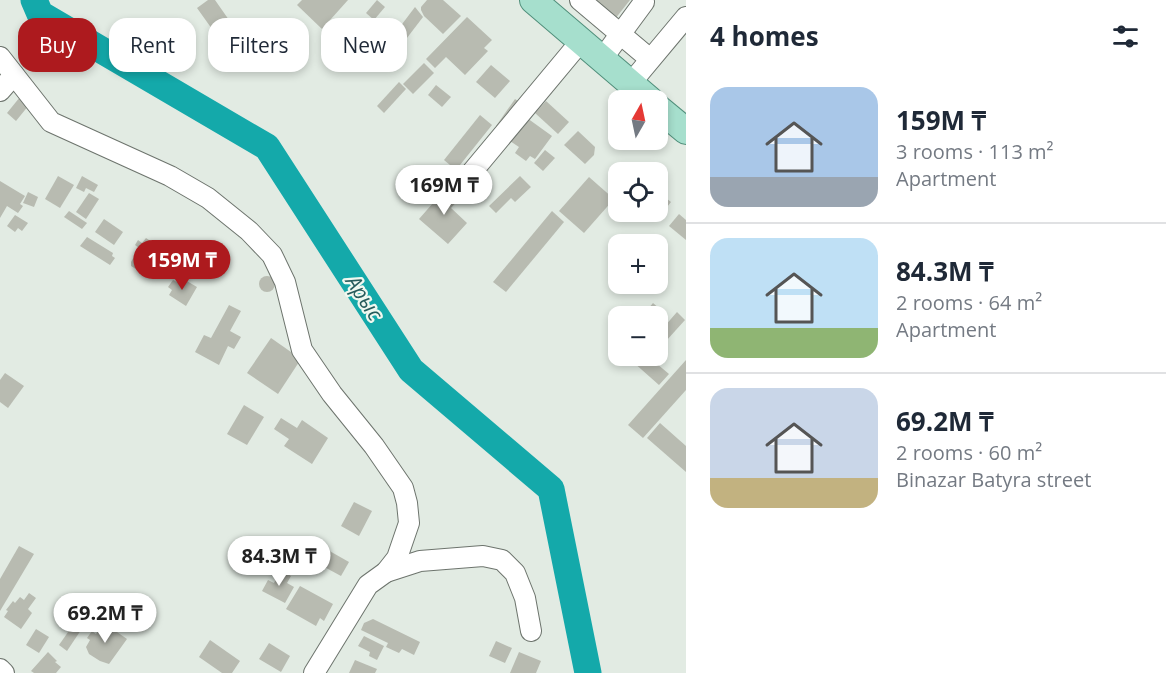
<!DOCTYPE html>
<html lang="en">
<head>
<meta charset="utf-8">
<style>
  body { margin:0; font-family:"Open Sans",sans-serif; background:#f2f2f3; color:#1f2937; height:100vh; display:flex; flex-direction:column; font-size:22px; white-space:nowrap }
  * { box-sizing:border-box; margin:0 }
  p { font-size:20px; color:#747a83 }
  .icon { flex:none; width:33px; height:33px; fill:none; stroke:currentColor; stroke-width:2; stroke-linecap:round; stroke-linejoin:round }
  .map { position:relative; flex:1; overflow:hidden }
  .side { display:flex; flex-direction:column; background:#fff; width:480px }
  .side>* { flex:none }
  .hud { position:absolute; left:18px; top:18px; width:570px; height:54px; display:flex; gap:12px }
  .needle { width:39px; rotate:9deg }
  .controls { position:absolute; left:608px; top:90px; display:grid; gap:12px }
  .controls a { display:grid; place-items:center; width:60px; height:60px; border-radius:12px; background:#fff; box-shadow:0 3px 9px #0003; font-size:30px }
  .price { position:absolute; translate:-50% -51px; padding:0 14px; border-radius:21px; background:#fff; color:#222; font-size:20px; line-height:39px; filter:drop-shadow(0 2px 3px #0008) }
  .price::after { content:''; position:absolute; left:50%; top:36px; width:18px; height:14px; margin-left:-9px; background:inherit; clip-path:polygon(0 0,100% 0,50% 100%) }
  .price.selected { background:#ad1a1e; color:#fff }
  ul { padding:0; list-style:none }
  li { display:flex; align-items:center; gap:18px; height:150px; padding:0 24px }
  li+li { border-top:2px solid #e0e1e3 }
  li span { display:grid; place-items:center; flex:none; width:168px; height:120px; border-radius:18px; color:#555 }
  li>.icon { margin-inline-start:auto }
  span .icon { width:72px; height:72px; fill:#fffc; stroke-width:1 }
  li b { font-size:26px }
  h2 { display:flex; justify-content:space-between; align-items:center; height:72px; padding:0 24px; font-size:26px }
  .pill { padding:0 21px; border-radius:18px; background:#fff; box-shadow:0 3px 9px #0003; font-size:21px; line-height:54px }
  .pill.selected { background:#ad1a1e; color:#fff }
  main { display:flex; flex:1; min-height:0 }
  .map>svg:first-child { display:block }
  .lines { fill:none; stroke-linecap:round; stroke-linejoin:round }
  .river { stroke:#14a9aa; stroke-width:27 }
  .building { fill:#b8bbb1 }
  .minor-casing { stroke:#6d746d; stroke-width:22 }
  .major-casing { stroke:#508f7b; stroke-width:28 }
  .minor { stroke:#fff; stroke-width:20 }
  .major { stroke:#a6dfcd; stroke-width:26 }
  .labels { text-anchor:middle; stroke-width:4.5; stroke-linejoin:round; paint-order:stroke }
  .water-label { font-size:21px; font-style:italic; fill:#275c5c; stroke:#eff8f0 }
</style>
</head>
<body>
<main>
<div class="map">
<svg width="686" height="673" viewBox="0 0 686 673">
  <rect width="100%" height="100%" fill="#e2ebe3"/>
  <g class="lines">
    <!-- river -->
    <polyline class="river" points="34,0 40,14 267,147 411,370 551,489 588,673"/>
  </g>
  <!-- building -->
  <g class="building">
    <polygon points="208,0 215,0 229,20 219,27 217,25 212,29 197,8"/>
    <polygon points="302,0 348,0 322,29 297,5"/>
    <polygon points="377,0 385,7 374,20 366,13"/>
    <polygon points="427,0 443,0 461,16 443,34 424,16 421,10 421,7"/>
    <polygon points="591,0 630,0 615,19"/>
    <polygon points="415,7 423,17 397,51 387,44"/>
    <polygon points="467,17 492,40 484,48 488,51 465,75 446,57 435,68 426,59"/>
    <polygon points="424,63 434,73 413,94 403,84"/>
    <polygon points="491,65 510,81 495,98 476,82"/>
    <polygon points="399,82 406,89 384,113 377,106"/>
    <polygon points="436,85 451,97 442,107 428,95"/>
    <polygon points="20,97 29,105 16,121 7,113"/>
    <polygon points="515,99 521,103 502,130 496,126"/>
    <polygon points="546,101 569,122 558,134 535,113"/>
    <polygon points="480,115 492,125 456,170 444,160"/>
    <polygon points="527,118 552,136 535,159 530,156 526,161 515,153 519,147 510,141"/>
    <polygon points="578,131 595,147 594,155 585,164 564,145"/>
    <polygon points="545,150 555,158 543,171 534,163"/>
    <polygon points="432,172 443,180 432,196 420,188"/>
    <polygon points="58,176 74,185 60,208 45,199"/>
    <polygon points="82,176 98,185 94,192 86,188 84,192 76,188"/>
    <polygon points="520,176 531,187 515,202 511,198 496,213 489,206"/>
    <polygon points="589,177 614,199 584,233 559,211"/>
    <polygon points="0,181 25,196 20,204 23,206 18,213 7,206 0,218"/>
    <polygon points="448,186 461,197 451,208 467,223 448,244 419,219"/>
    <polygon points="657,191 671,202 656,221 647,214 649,212 657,212"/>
    <polygon points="28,192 38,197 34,207 23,203"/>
    <polygon points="89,193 99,199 86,219 76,212"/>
    <polygon points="69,211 87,223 82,229 64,217"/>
    <polygon points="552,211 564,222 506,292 493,282"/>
    <polygon points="679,214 686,220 686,240 669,226"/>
    <polygon points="15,215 28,223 22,231 18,228 15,232 7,226"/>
    <polygon points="104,219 123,232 114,245 95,232"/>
    <polygon points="87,237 113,253 112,256 115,258 110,265 80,246"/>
    <polygon points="146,238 155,244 154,248 160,251 160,246 164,243 168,244 170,249 167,253 163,254 149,277 131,266 131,262 139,248 135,245 138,240 142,243"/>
    <polygon points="179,243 186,246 178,259 171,255"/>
    <circle cx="267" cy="284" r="8"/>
    <polygon points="180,277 197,287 186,306 169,295 172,290 168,287 173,280 177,282"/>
    <polygon points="653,303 667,315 657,327 657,316 642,316"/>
    <polygon points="229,305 241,311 230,331 241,337 234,349 228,346 219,365 195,352 204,335 211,338"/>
    <polygon points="677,312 685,320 657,351 657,335"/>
    <polygon points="271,338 301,359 278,394 247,373"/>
    <polygon points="638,356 653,356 650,358 669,374 659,385 633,362"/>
    <polygon points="686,360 686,390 643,438 628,425"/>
    <polygon points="5,373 24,386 8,408 0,402 0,380"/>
    <polygon points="244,405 264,417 247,445 227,434"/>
    <polygon points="281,418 297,428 302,420 328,438 312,464 284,446 289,439 274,429"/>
    <polygon points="660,423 686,446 686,472 647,438"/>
    <polygon points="354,502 372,511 359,536 341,526"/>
    <polygon points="19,546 34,554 0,611 0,579"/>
    <polygon points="326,549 349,562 341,576 317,563"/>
    <polygon points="281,570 291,576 287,583 294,587 285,603 262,591 268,580 274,583"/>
    <polygon points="300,586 333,604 324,621 320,618 316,626 286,609"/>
    <polygon points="29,593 36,598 28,609 32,613 21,629 4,617 8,611 6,610 13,601 15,603 20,597 24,600"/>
    <polygon points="65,609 74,615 69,624 59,618"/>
    <polygon points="373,619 420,642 414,655 402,649 399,653 386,647 388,643 361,630 364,623"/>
    <polygon points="104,623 127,639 109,664 100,661 89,654 86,647 90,640 87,638 92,631 96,634"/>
    <polygon points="73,625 81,630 67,651 59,645"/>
    <polygon points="36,629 49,637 39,653 26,645"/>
    <polygon points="364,636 384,646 377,660 369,656 370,652 358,646"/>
    <polygon points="210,640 240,661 232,673 222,673 199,657"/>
    <polygon points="496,641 512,648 505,663 489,656"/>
    <polygon points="269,643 290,656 281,672 259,659"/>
    <polygon points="48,652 57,661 55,662 61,667 56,673 34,673 31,671"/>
    <polygon points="519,652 541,661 536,673 510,673"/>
    <polygon points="355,660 377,669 375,673 349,673"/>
  </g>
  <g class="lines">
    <defs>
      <g id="minor">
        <polyline points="580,0 650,59"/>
        <polyline points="0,57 51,122 170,176 208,198 249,231 272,255 285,282 302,350 332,394 374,446 403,488 407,503 409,523 397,558 386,572 368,585 314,673"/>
        <polyline points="602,59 644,2"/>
        <polyline points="630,84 686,17"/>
        <polyline points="0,91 14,75"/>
        <polyline points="467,178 581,41"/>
        <polyline points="386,572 420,561 483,556 502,560 515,573 525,598 531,631"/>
        <polyline points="0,669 4,673"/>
      </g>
      <g id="major">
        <polyline points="533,0 650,100"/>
        <polyline points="657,107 686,131"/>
      </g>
    </defs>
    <!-- minor casing -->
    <use href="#minor" class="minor-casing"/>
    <!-- major casing -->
    <use href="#major" class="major-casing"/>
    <!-- minor -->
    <use href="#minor" class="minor"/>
    <!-- major -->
    <use href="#major" class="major"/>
  </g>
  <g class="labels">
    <!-- water labels -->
    <g class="water-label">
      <text transform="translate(364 298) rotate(57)" y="7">Арыс</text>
    </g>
  </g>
</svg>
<div class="controls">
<a><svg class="needle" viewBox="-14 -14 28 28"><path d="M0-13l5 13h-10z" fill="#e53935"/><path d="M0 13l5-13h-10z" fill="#747a83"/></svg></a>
<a><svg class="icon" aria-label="locate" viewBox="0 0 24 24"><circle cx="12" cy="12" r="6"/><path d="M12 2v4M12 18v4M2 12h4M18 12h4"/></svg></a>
<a>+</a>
<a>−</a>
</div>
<b class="price" style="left:444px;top:216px">169M ₸</b>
<b class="price selected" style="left:182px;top:291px">159M ₸</b>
<b class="price" style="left:279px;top:587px">84.3M ₸</b>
<b class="price" style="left:105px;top:644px">69.2M ₸</b>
<div class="hud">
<a class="pill selected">Buy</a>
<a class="pill">Rent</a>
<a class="pill">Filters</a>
<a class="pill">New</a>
</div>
</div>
<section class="side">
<h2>4 homes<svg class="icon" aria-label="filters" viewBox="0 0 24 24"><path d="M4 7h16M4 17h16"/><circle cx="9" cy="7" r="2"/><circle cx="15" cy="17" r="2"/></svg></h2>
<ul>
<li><span style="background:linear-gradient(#a9c7e8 75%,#9aa5b1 0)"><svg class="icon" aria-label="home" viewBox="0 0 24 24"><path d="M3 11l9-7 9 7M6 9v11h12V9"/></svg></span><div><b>159M ₸</b><p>3 rooms · 113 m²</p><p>Apartment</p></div></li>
<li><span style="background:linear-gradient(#bfe0f5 75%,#8fb573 0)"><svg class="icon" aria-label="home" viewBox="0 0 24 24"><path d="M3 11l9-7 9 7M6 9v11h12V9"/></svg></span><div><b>84.3M ₸</b><p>2 rooms · 64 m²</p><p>Apartment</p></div></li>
<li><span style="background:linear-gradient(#c9d6e8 75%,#c2b280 0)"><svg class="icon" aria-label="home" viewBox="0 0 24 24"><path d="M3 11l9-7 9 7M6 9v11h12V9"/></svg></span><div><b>69.2M ₸</b><p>2 rooms · 60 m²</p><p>Binazar Batyra street</p></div></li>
</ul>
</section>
</main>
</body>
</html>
